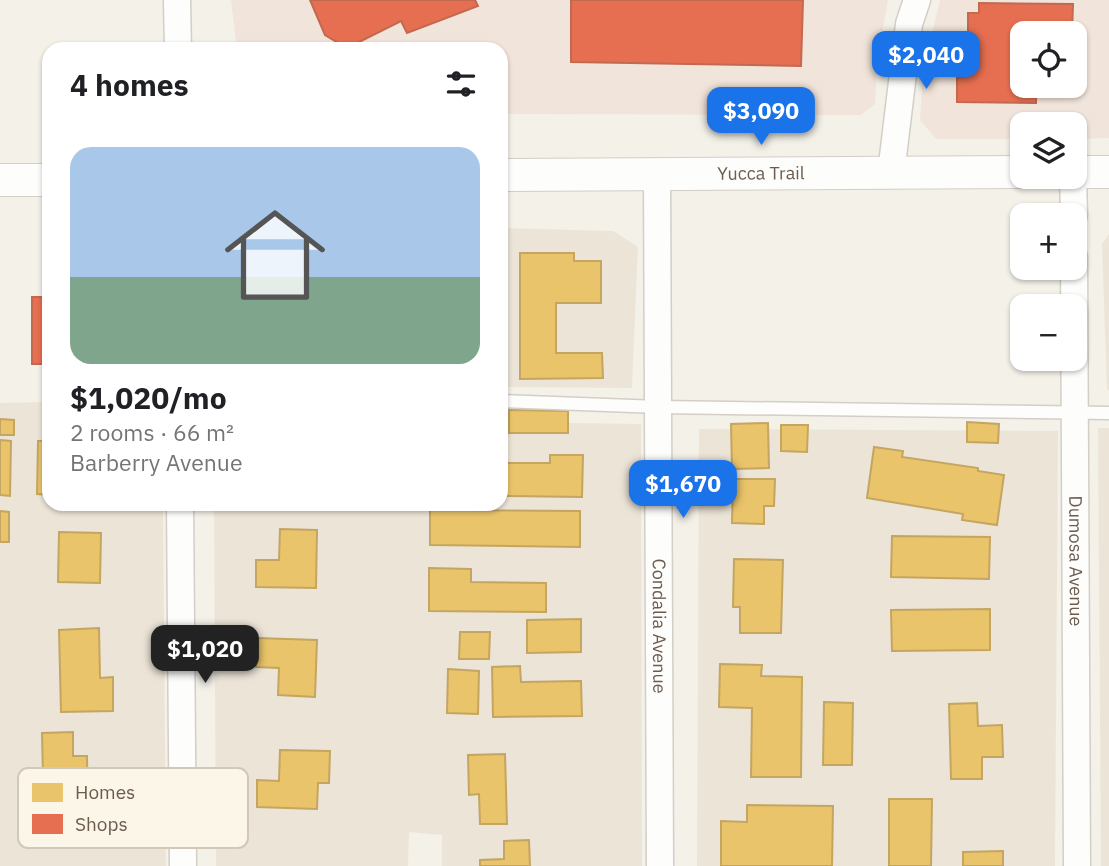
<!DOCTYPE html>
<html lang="en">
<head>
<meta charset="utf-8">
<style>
  body { margin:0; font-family:"IBM Plex Sans",sans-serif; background:#f2f2f2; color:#202124; height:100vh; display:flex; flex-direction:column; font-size:26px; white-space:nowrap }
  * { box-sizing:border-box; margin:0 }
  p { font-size:23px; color:#757577 }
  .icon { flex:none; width:38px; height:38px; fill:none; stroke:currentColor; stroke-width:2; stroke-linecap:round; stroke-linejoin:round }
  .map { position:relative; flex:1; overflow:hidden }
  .panel { position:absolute; left:42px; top:42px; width:466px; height:469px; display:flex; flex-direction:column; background:#fff; border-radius:21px; box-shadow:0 2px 5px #0004 }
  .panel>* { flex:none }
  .fabs { position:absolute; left:1010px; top:21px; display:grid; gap:14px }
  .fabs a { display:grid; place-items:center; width:77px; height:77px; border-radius:14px; background:#fff; box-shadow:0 2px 5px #0004; font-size:35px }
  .price { position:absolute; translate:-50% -60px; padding:0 16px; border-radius:14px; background:#1a73e8; color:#fff; font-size:23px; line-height:46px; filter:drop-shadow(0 2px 4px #0008) }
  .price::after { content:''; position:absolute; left:50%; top:42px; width:21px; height:16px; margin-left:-10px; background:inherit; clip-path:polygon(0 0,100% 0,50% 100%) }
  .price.on { background:#222; color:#fff }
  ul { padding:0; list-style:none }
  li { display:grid; align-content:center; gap:14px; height:371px; padding:0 28px }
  li span { display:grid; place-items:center; height:217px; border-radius:21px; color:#555 }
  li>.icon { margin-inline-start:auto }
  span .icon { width:126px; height:126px; fill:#fffc; stroke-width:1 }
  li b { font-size:30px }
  h2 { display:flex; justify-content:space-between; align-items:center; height:84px; padding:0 28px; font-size:30px }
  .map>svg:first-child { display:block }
  .residential { fill:#ece4d7 }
  .commercial { fill:#f1e4da; fill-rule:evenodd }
  .homes { fill:#e9c46a; stroke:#c4a561; stroke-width:2 }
  .shops { fill:#e76f51; stroke:#c26950; stroke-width:2 }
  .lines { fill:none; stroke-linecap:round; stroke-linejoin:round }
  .service-casing { stroke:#d3cec7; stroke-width:15 }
  .minor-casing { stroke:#d3cec7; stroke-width:29 }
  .tertiary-casing { stroke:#d3cec7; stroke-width:34 }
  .service { stroke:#fdfdfc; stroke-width:12 }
  .minor { stroke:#fdfdfc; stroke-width:26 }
  .tertiary { stroke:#fdfdfc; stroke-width:32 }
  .labels { text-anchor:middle; stroke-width:7; stroke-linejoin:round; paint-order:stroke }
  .street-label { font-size:18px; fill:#6d5c4d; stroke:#fcf6e9 }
  .key { fill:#fcf6e9; stroke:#d1c8ba; stroke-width:2 }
  .key-label { font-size:19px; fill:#6d5c4d }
</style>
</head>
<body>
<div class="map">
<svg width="1109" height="866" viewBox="0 0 1109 866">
  <rect width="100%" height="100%" fill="#f4f1e9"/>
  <!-- residential -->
  <g class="residential">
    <polygon points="501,228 613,231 638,247 632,388 501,387"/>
    <polygon points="1109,234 1109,390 1107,390 1102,244"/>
    <polygon points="49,402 49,504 163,504 166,866 0,866 0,403"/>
    <polygon points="501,422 641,424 642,866 442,866 442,835 409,832 408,866 216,866 214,504 500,504"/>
    <polygon points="1098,428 1109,428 1109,866 1101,866"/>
    <polygon points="699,429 1058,431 1055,866 697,866"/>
  </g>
  <!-- commercial -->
  <g class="commercial">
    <polygon points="231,0 888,0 877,63 875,104 861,115 501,114 500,49 237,49"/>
    <path d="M 940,0 L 1109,0 L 1109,138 L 1075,139 L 1074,124 L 1022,124 L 1022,139 L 936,139 L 920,120 L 923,74 ZM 1022,33 L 1074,33 L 1074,86 L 1022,86 Z"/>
    <polygon points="43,223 49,223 49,402 45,402"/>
  </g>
  <!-- homes -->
  <g class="homes">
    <polygon points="520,253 574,253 574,261 601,261 601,303 556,303 556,353 602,353 603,378 520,379"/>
    <rect x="500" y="254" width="3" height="44"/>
    <polygon points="509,410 568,411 568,433 509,433"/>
    <polygon points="0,419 14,420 14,435 0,435"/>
    <polygon points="967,422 999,424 998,443 967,442"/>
    <polygon points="768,423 769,468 732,469 731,424"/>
    <polygon points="781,425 808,425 807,452 781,451"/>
    <polygon points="0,440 11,441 10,496 0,495"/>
    <polygon points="38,441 49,441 49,495 37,494"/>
    <polygon points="874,447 903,451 902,457 978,468 978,471 1004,475 997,525 962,520 963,514 867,498"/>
    <polygon points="550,455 583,455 582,497 500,496 500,463 550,463"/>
    <polygon points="733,479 775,479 774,506 764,506 764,524 732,523"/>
    <polygon points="430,510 580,511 580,547 430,545"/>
    <polygon points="0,511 9,512 9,542 0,542"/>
    <polygon points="280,529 317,530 316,588 256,587 256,560 279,560"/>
    <polygon points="59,532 101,533 100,583 58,582"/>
    <polygon points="892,536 990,537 989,579 891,577"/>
    <polygon points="734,559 783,560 781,633 740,633 740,607 733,607"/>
    <polygon points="429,568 471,569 471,582 546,583 546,612 429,611"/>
    <polygon points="990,609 990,650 892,651 891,610"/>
    <polygon points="581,619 581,652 527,653 527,620"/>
    <polygon points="99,628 100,678 113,677 113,711 61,712 59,630"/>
    <polygon points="460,632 490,632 489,659 459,659"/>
    <polygon points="257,638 317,640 315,697 278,695 279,668 256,667"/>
    <polygon points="720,664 762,665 761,676 802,677 801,777 751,777 752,708 719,707"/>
    <polygon points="520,666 521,682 581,681 582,716 493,717 492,667"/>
    <polygon points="448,669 479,671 478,714 447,713"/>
    <polygon points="824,702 853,703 852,765 823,765"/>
    <polygon points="977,703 978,726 1002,725 1003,757 982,757 982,779 951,779 949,704"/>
    <polygon points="73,732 73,756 87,756 88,802 34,803 33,777 43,776 42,733"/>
    <polygon points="280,750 330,751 329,783 318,783 317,809 257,807 257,780 279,781"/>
    <polygon points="505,754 507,824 480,824 479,794 469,795 468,755"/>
    <polygon points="889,799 932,799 931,866 889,866"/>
    <polygon points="747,805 833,806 832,866 721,866 721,821 747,822"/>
    <polygon points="529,840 530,866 480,866 480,860 504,859 504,841"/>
    <polygon points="1003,851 1003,866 963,866 963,852"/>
  </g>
  <!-- shops -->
  <g class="shops">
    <polygon points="310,0 475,0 478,6 407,33 401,21 347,48 325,35"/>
    <polygon points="571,0 803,0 801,66 571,62"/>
    <polygon points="979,3 1073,4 1072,33 1022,33 1022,86 1036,86 1036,103 957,102 957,46 974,47 974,35 968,35 968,13 979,13"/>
    <rect x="32" y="297" width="17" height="67"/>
  </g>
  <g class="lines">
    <defs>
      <polyline id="service" points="500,401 659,407 1109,413"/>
      <g id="minor">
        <polyline points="177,0 178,49"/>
        <polyline points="891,173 909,24 917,0"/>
        <path id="s1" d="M 657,174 L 660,866"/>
        <polyline points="1073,177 1074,215"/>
        <path id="s2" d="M 1074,257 L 1077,866"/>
        <polyline points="180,504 183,866"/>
      </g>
      <g id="tertiary">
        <polyline points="1074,172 1109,172"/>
        <path id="s3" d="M 500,175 L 1022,172"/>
        <polyline points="0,180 49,180"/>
      </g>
    </defs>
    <!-- service casing -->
    <use href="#service" class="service-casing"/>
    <!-- minor casing -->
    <use href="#minor" class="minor-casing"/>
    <!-- tertiary casing -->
    <use href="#tertiary" class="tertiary-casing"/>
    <!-- service -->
    <use href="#service" class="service"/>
    <!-- minor -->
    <use href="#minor" class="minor"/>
    <!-- tertiary -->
    <use href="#tertiary" class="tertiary"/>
  </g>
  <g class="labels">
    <!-- street labels -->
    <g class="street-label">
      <text dy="6" stroke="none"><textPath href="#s3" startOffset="261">Yucca Trail</textPath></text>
      <text dy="6" stroke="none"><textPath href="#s2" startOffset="304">Dumosa Avenue</textPath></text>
      <text dy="6" stroke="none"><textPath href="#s1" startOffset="452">Condalia Avenue</textPath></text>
    </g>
  </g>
  <!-- legend -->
  <rect x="18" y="768" width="230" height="80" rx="10" class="key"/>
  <rect x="32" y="783" width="31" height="19" fill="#e9c46a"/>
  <rect x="32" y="814" width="31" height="20" fill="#e76f51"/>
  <g class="key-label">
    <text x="75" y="799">Homes</text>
    <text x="75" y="831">Shops</text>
  </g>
</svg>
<div class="fabs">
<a><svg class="icon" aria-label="locate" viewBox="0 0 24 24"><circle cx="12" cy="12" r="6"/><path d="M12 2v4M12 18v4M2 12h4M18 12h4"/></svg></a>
<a><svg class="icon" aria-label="layers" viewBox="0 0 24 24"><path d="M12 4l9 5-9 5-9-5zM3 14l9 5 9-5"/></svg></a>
<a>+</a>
<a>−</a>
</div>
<b class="price" style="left:926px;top:91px">$2,040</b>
<b class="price" style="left:761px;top:147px">$3,090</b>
<b class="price" style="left:683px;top:520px">$1,670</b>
<b class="price on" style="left:205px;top:685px">$1,020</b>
<section class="panel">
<h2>4 homes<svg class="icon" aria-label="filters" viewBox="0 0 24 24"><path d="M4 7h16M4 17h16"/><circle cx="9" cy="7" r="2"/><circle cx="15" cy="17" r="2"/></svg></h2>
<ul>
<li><span style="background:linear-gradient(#a9c7e8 60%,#7fa58c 0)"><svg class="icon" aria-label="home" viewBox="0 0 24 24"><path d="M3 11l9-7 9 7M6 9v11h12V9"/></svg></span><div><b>$1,020/mo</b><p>2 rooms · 66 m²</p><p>Barberry Avenue</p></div></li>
</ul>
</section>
</div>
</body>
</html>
